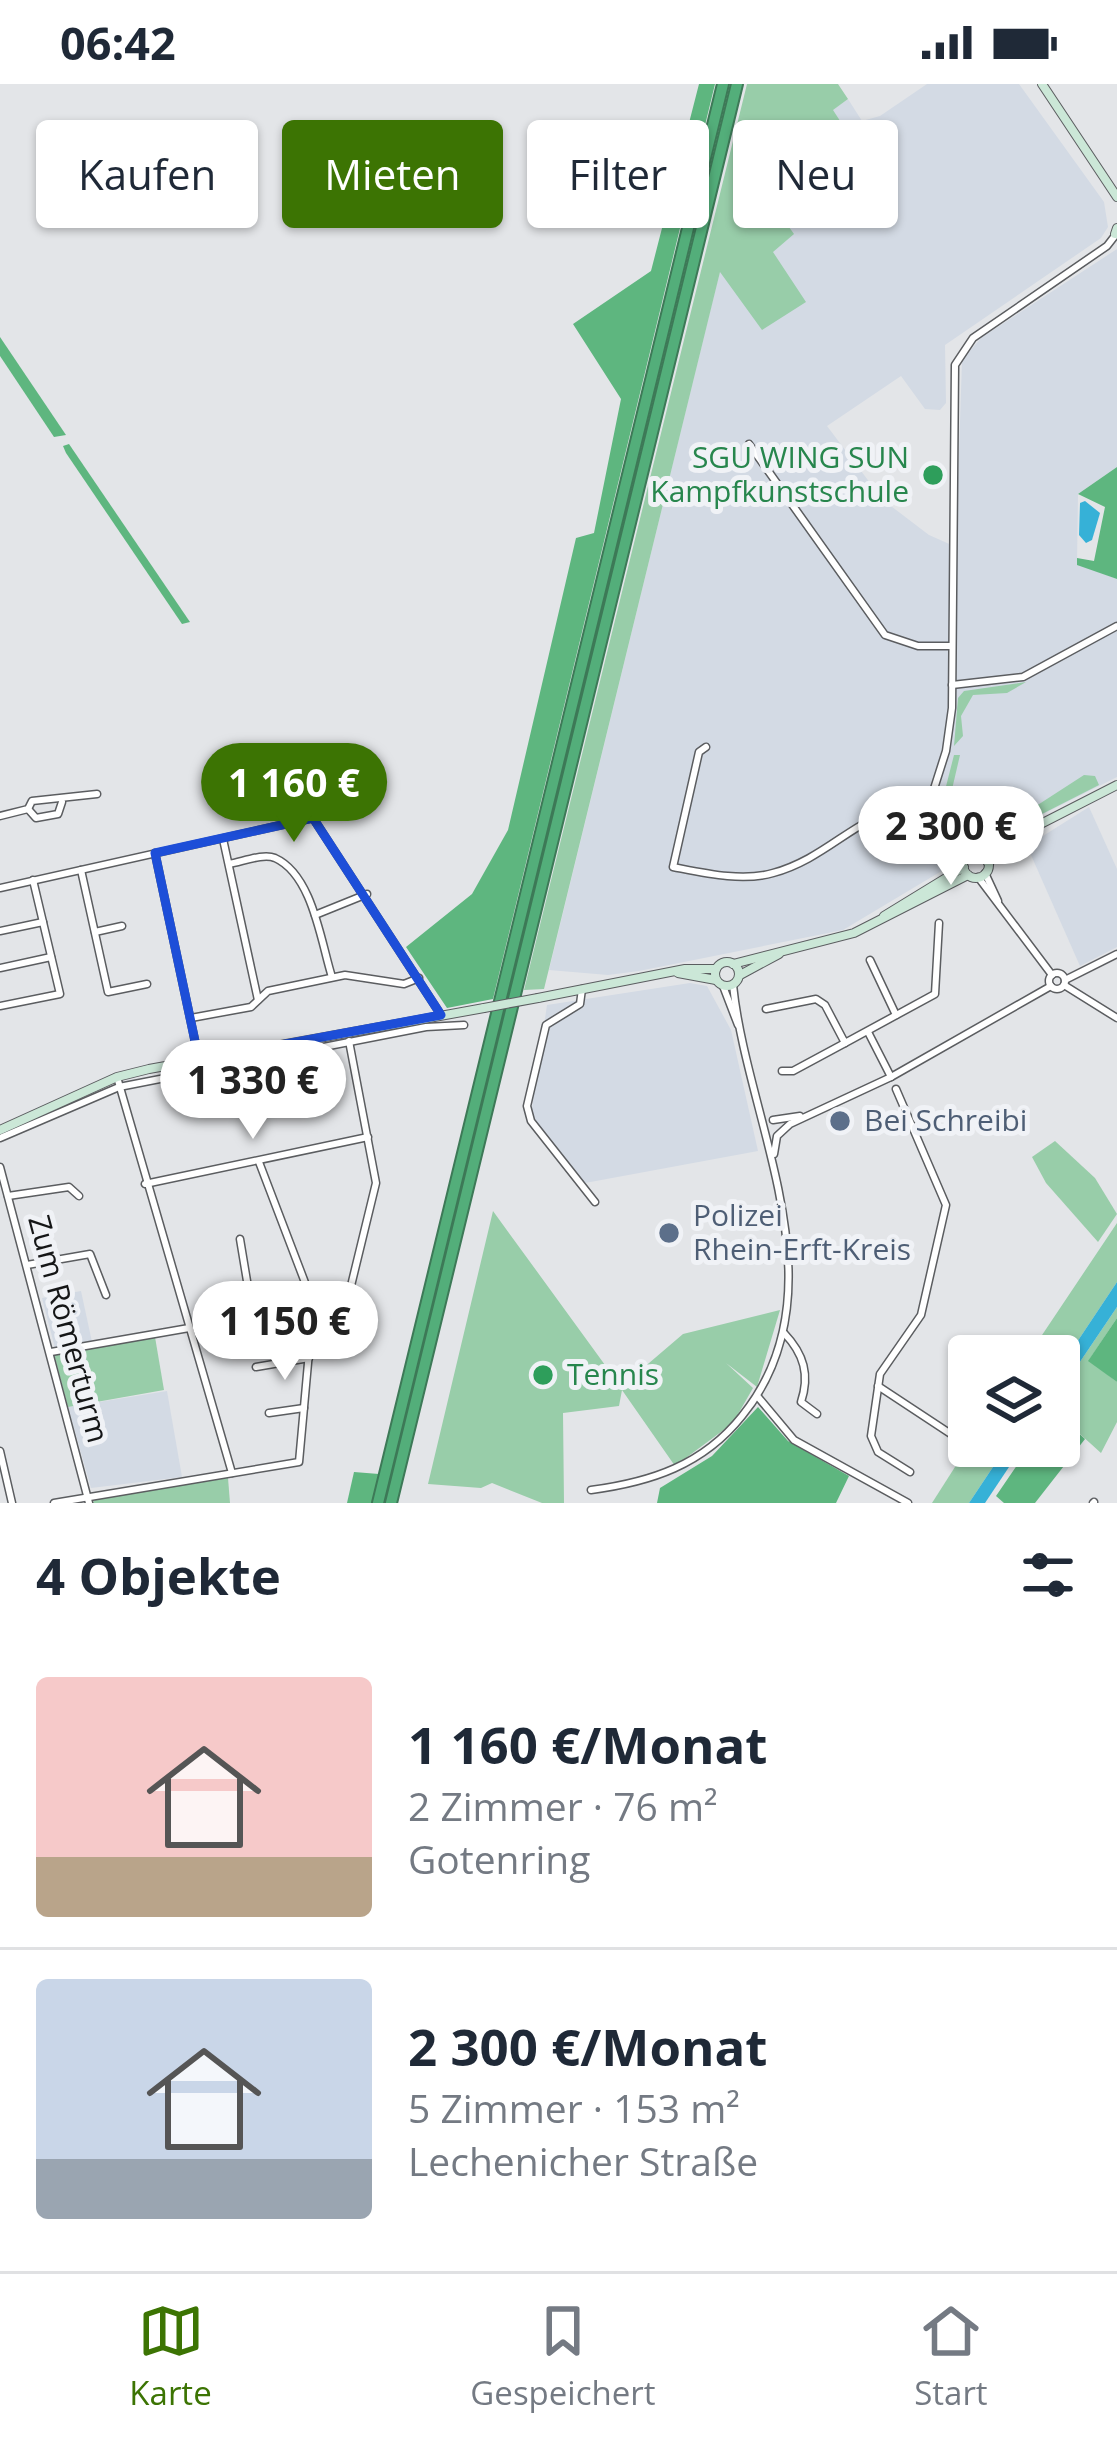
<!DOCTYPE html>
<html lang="de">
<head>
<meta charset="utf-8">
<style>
  body { margin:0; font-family:"Open Sans",sans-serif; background:#f2f2f3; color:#1f2937; height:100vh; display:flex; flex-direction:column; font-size:45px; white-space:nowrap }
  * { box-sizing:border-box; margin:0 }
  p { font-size:39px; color:#747a83 }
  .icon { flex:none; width:66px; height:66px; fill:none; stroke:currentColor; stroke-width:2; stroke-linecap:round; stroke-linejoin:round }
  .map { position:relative; height:1419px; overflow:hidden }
  .details { display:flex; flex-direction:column; background:#fff; flex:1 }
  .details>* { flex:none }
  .banner { position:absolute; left:36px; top:36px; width:1047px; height:108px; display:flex; gap:24px }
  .controls { position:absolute; left:948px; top:1251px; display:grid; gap:24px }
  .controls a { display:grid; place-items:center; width:132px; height:132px; border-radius:12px; background:#fff; box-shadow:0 3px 9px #0004; font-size:60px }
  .price { position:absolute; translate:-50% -102px; padding:0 27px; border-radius:42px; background:#fff; color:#222; font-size:39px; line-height:78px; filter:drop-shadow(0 3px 6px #0008) }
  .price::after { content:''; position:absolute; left:50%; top:72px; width:36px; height:27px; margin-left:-18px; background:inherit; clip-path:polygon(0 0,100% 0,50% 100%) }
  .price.on { background:#3c7403; color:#fff }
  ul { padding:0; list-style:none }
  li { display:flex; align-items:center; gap:36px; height:300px; padding:0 36px }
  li+li { border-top:3px solid #e0e1e3 }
  li span { display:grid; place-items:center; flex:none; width:336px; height:240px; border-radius:12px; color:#555 }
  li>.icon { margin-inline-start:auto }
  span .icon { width:144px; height:144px; fill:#fffc; stroke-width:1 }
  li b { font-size:51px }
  h2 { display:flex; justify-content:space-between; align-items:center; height:144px; padding:0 36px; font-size:51px }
  .chip { padding:0 42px; border-radius:12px; background:#fff; box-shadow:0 3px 9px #0004; font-size:42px; line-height:108px }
  .chip.on { background:#3c7403; color:#fff }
  .status { display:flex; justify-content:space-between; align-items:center; height:84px; padding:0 60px; background:#fff; direction:ltr }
  .status svg { height:33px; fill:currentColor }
  .menu { display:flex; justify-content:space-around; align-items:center; height:168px; border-top:3px solid #e0e1e3; background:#fff; font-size:33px; color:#747a83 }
  .menu a { display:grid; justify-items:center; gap:6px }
  .menu .on { color:#3c7403 }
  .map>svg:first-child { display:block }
  .built { fill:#d3dae4 }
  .green { fill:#98cda9 }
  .forest { fill:#5eb67f }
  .water { fill:#36b1d7 }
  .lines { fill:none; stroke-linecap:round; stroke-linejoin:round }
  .street-casing { stroke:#5b5d60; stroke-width:9 }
  .secondary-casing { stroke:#5b5d60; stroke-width:10 }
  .highway-casing { stroke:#3d7957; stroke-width:14 }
  .street { stroke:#fff; stroke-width:6 }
  .secondary { stroke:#cbe7d7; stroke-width:8 }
  .highway { stroke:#53ae7a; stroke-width:10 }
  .secondary-bridge-casing { stroke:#5b5d60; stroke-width:10; stroke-linecap:butt }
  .secondary-bridge { stroke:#cbe7d7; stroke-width:8 }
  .marked { fill:none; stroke:#1d4ed8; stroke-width:9; stroke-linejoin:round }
  .leisure-dot { fill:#2e9e5b; stroke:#f0f2f6; stroke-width:4.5 }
  .service-dot { fill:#5c6f8a; stroke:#f0f2f6; stroke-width:4.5 }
  .labels { text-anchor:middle; stroke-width:10; stroke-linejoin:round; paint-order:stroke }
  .leisure-label { font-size:30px; fill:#27864d; stroke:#f0f2f6; text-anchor:end }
  .service-label { font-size:30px; fill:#4e5e75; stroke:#f0f2f6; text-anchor:start }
  .street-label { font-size:30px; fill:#151617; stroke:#f0f2f6 }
</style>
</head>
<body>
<div class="status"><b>06:42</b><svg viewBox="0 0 49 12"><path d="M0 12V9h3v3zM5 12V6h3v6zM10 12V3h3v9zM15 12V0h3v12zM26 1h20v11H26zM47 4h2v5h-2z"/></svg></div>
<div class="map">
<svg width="1117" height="1419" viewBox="0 0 1117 1419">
  <rect width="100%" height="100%" fill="#e3e5e8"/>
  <!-- built -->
  <g class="built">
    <polygon points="927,0 1019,0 1104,118 1108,143 1101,154 945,261 946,319 940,326 925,325 901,292 827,342 883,416 929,451 956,463 962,276 981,254 1117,165 1117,383 1078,410 1077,480 1117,495 1117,693 999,752 976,749 943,731 934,747 947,760 945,785 843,846 639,887 608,891 549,886 720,187 773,168 768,115 826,72 819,60 832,26 848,15 862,37 880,32"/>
    <polygon points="1089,723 1117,785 1117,863 1080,882 1027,762"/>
    <polygon points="690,899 707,902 731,946 758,1067 585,1099 531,1031 547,921"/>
    <polygon points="81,1207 92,1258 55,1264 42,1214"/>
    <polygon points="167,1307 182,1393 91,1404 68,1323"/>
  </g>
  <!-- green -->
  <g class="green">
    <polygon points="747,0 838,0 848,15 833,26 844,43 819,60 827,71 769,115 794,150 773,168 806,218 762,246 720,188 544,905 524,906"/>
    <polygon points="1026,598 1007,609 973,611 961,632 963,652 954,662 958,614 964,607"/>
    <polygon points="954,671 960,671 950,714 964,735 1005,742 1084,691 1095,692 1099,701 997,753 979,752 940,726"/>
    <polygon points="1055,1057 1095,1094 1117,1130 1098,1158 1046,1099 1032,1073"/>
    <polygon points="493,1127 621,1303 683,1250 780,1226 757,1303 726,1279 753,1304 733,1339 675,1382 622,1306 619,1322 563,1329 564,1419 542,1419 492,1399 481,1404 428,1400"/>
    <polygon points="1117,1139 1117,1198 1059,1285 1059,1272 1028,1272"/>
    <polygon points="1117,1223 1117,1234 1089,1276 1117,1298 1117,1338 1101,1369 1059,1331 1059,1309"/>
    <polygon points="155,1253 164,1306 68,1323 54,1270"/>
    <polygon points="969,1361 1007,1362 969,1419 932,1419"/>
    <polygon points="228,1394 230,1419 92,1419 96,1415"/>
  </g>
  <!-- forest -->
  <g class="forest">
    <polygon points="699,0 715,0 493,915 447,924 406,863 472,810 508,746 576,454 594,449 621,315 573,240 651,187"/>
    <polygon points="0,253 66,351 54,353 0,272"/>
    <polygon points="69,360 190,538 182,540 66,369 63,362"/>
    <polygon points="1117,383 1117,495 1077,481 1077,474 1094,477 1105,423 1078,410"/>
    <polygon points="1117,1234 1117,1298 1088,1277"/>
    <polygon points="758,1323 788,1357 849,1392 836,1419 657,1419 660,1404 712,1372"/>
    <polygon points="1059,1331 1085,1355 1035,1419 1004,1419 996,1412 1030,1362 1059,1362"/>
    <polygon points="354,1388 379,1390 373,1419 347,1419"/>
  </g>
  <!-- water -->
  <g class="water">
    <polygon points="1085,417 1100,429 1092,456 1086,459 1079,451 1080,419"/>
    <polygon points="1117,1198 1117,1223 1059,1309 1059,1285"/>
    <polygon points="1007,1362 1023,1362 985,1419 969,1419"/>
  </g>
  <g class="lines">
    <defs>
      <g id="street">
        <polyline points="749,360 885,551 918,562 952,562"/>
        <polyline points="952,601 1023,593 1117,542"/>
        <path d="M 706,663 L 699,668 L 673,783 C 704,789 742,798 773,789 C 855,767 887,675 975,768"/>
        <polyline points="28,725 36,734 58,730 62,718"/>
        <polyline points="0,732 28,725 32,717 97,710"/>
        <polyline points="925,733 946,667 952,624 955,281 973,254 1107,162 1117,149"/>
        <polyline points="940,739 965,774"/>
        <polyline points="223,755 258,916"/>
        <polyline points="155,769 199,976"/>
        <path d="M 229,780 C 242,778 263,769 275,774 C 313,791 321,859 332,893"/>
        <polyline points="81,786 108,908 147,900"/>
        <polyline points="985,789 998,817"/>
        <polyline points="978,793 1052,891"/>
        <polyline points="0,804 313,734 441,931"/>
        <polyline points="315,831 367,810"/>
        <polyline points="0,847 43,838"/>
        <polyline points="95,848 122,842"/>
        <polyline points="870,876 896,931"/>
        <polyline points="0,884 51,873"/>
        <circle cx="1057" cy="897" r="8"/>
        <polyline points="1065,896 1117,870"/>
        <polyline points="1064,901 1117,934"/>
        <polyline points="723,902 738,941"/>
        <polyline points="582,905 580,920 546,941 527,1022 531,1037 595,1118"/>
        <polyline points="0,922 60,910 33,796"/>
        <polyline points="766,925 816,915 825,921 845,959 935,910 939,839"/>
        <polyline points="191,934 251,923 268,907 345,891 404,900 419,894"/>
        <polyline points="868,948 891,993"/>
        <polyline points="782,987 793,987 845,959"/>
        <polyline points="117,993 232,1389"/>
        <polyline points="896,1005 946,1121 921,1231 880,1290 871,1352 878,1368 910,1388"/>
        <polyline points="773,1036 800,1032"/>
        <polyline points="0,1054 119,1003 426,943 464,941"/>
        <polyline points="774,1070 777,1052 790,1040 891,993 1051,902"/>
        <polyline points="259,1078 309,1209"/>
        <polyline points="0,1083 89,1419"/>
        <polyline points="145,1100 368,1053"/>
        <polyline points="8,1112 69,1103 79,1112"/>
        <polyline points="240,1155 252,1227 305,1219"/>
        <polyline points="27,1181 90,1170 106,1211"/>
        <polyline points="319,1217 310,1210 305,1219 313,1224 319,1217 349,1210 376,1099 349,957"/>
        <path d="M 784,1249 C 804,1270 810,1291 801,1318 L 817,1330"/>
        <polyline points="345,1263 349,1210"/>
        <polyline points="51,1268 189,1244"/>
        <polyline points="256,1283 309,1274"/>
        <polyline points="878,1302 966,1360"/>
        <polyline points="758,1313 794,1356 908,1419"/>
        <polyline points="269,1329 304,1324"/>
        <polyline points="0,1367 12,1419"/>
        <path d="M 591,1406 C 651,1398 703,1381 742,1332 C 845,1206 747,1039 733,901"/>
        <polyline points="54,1419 299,1378 313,1224"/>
        <polyline points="1093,1419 1094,1418"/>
      </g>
      <g id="secondary">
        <polyline points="1042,0 1117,113"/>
        <polyline points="1115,150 1117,144"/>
        <circle cx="976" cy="781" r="13"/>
        <polyline points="982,770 1117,701"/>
        <polyline points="988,779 1017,755"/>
        <polyline points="884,832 964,783"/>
        <circle cx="727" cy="890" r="12"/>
        <polyline points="733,880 854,849 968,791"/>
        <polyline points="678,889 716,896"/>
        <polyline points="740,891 779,870"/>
        <polyline points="538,914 685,885 716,885"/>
        <polyline points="0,1046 117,993 149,985 484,924"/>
      </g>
      <g id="highway">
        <polyline points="378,1419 723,0"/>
        <polyline points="391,1419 737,0"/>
      </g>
    </defs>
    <!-- street casing -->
    <use href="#street" class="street-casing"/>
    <!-- secondary casing -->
    <use href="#secondary" class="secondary-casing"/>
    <!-- highway casing -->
    <use href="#highway" class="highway-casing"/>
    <!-- street -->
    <use href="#street" class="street"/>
    <!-- secondary -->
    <use href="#secondary" class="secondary"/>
    <!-- highway -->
    <use href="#highway" class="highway"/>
    <defs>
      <polyline id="secondary-bridge" points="484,924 538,914"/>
    </defs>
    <!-- secondary-bridge casing -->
    <use href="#secondary-bridge" class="secondary-bridge-casing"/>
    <!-- secondary-bridge -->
    <use href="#secondary-bridge" class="secondary-bridge"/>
  </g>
  <!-- marked area -->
  <path class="marked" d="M 313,734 L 441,931 L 199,976 L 155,769 Z"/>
  <!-- markers -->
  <g class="leisure-dot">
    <circle cx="933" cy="391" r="12"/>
    <circle cx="543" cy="1291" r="12"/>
  </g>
  <g class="service-dot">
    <circle cx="840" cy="1037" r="12"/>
    <circle cx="669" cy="1149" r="12"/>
  </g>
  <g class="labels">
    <!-- leisure labels -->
    <g class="leisure-label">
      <text x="909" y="384">SGU WING SUN<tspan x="909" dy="34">Kampfkunstschule</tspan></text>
      <text x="567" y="1301" text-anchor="start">Tennis</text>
    </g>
    <!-- service labels -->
    <g class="service-label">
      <text x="864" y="1047">Bei Schreibi</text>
      <text x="693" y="1142">Polizei<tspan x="693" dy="34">Rhein-Erft-Kreis</tspan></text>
    </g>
    <!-- street labels -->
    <g class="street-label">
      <text transform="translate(68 1245) rotate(75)" y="10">Zum Römerturm</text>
    </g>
  </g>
</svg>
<div class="controls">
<a><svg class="icon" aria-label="layers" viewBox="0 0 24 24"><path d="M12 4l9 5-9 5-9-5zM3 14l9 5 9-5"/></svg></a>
</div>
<b class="price on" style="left:294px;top:761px">1 160 €</b>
<b class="price" style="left:951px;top:804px">2 300 €</b>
<b class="price" style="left:253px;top:1058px">1 330 €</b>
<b class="price" style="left:285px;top:1299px">1 150 €</b>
<div class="banner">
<a class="chip">Kaufen</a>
<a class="chip on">Mieten</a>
<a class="chip">Filter</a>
<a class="chip">Neu</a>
</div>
</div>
<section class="details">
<h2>4 Objekte<svg class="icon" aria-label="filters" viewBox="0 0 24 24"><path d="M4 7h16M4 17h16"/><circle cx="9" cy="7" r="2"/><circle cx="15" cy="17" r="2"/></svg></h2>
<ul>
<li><span style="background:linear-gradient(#f6c9c9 75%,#b9a48a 0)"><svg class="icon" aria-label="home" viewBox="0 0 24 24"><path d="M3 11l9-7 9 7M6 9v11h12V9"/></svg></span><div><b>1 160 €/Monat</b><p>2 Zimmer · 76 m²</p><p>Gotenring</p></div></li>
<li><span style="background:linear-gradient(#c9d6e8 75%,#9aa5b1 0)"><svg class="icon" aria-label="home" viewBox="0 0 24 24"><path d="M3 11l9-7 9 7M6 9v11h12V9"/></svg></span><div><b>2 300 €/Monat</b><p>5 Zimmer · 153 m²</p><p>Lechenicher Straße</p></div></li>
</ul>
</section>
<nav class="menu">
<a class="on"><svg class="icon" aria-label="map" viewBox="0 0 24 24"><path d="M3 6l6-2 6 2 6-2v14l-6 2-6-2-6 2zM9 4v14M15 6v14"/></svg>Karte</a>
<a><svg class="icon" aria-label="saved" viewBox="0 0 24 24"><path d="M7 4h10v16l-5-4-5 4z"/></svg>Gespeichert</a>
<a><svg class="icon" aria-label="home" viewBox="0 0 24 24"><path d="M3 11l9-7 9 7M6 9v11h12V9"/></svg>Start</a>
</nav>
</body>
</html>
